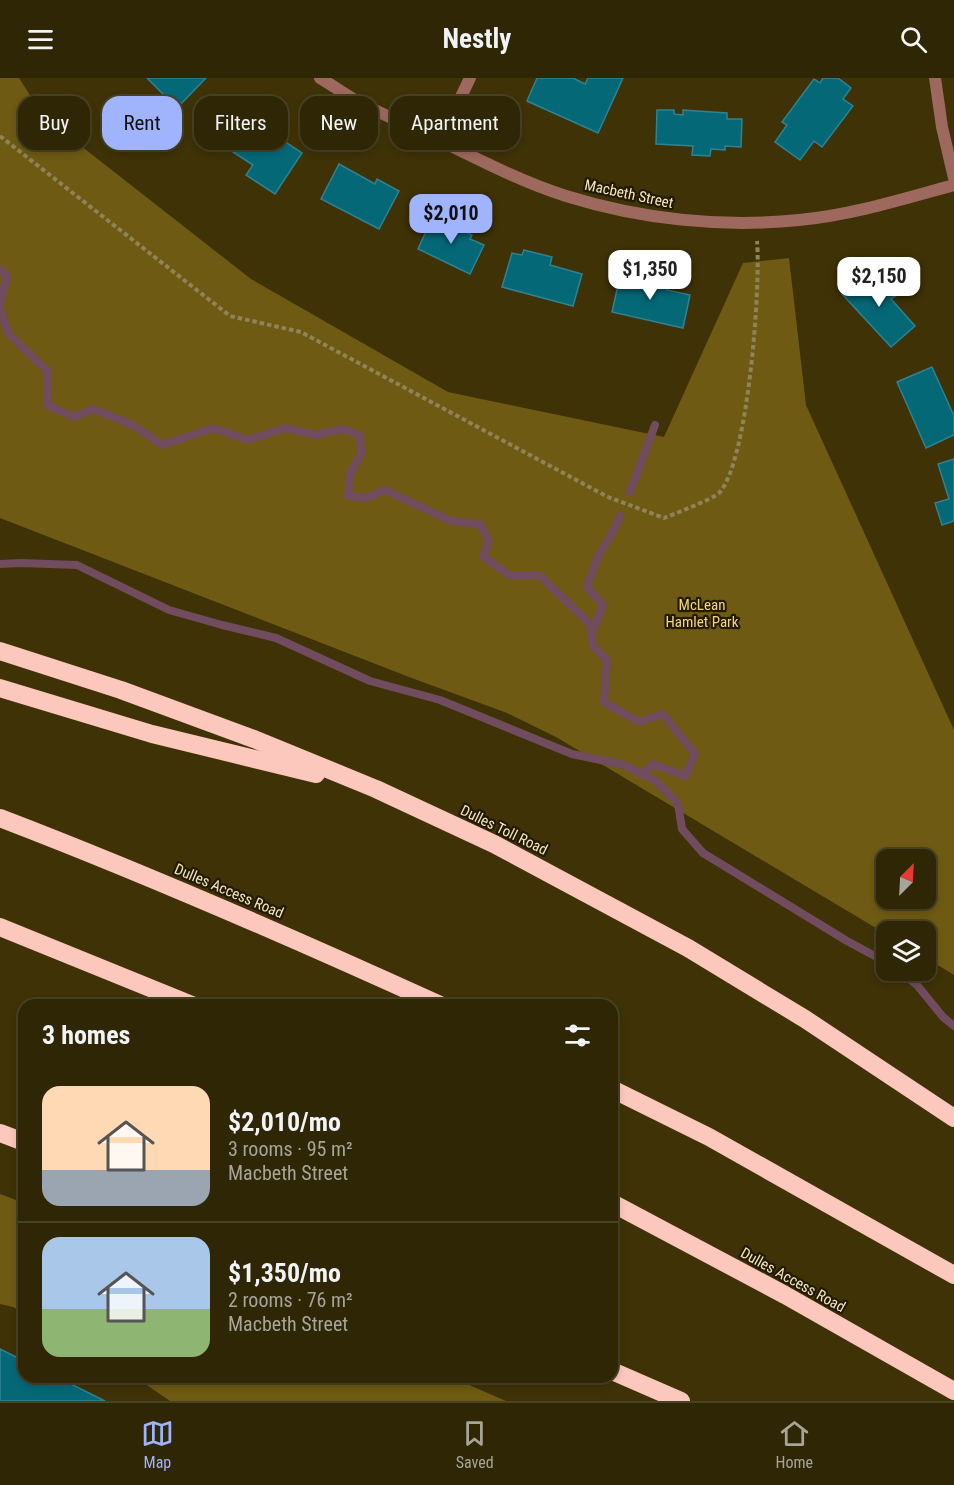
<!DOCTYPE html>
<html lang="en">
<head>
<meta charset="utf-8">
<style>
  body { margin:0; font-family:"Roboto Condensed",sans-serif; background:#362e0e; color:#f1f3f6; height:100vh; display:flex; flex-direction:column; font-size:22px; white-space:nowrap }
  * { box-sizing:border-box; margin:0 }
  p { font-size:20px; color:#a7a59a }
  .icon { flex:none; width:33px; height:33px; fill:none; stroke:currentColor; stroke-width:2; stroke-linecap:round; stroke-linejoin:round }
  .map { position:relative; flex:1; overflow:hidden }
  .drawer { position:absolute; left:18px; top:921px; width:600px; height:384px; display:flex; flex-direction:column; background:#2e2604; border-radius:18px; box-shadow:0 3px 9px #0003,0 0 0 2px #494326 }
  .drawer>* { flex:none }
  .hud { position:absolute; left:18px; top:18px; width:600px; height:54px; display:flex; gap:12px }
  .needle { width:39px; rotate:24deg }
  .fabs { position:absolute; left:876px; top:771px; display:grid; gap:12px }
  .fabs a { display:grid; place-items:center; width:60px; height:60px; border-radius:12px; background:#2e2604; box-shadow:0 3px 9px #0003,0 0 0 2px #494326; font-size:30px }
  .price { position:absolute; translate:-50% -51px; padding:0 14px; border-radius:12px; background:#fff; color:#222; font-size:20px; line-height:39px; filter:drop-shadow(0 2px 3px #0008) }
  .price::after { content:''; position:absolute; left:50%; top:36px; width:18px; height:14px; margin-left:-9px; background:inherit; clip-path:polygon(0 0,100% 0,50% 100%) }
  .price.active { background:#a0b3fd; color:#111 }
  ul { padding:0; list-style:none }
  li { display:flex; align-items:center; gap:18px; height:150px; padding:0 24px }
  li+li { border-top:2px solid #494326 }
  li span { display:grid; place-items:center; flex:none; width:168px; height:120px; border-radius:18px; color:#555 }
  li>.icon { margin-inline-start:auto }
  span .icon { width:72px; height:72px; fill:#fffc; stroke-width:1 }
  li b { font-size:26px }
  h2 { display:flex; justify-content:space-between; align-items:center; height:72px; padding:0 24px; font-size:26px }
  .chip { padding:0 21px; border-radius:18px; background:#2e2604; box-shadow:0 3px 9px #0003,0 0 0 2px #494326; font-size:21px; line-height:54px }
  .chip.active { background:#a0b3fd; color:#111 }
  header { display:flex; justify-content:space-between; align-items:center; height:78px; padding:0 24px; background:#2e2604; font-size:27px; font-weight:700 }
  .menu { display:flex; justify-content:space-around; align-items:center; height:84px; border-top:2px solid #494326; background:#2e2604; font-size:16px; color:#a7a59a }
  .menu a { display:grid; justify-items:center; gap:3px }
  .menu .active { color:#a0b3fd }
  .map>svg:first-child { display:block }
  .green { fill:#6e5a12; fill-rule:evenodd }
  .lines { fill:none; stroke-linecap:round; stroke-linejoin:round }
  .stream { stroke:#714b5e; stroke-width:8 }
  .building { fill:#056877; stroke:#2f8292; stroke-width:1.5 }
  .path { stroke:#8f835a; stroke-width:4; stroke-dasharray:4.5 3; stroke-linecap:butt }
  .minor { stroke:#9d685d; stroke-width:12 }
  .motorway { stroke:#fcc7bc; stroke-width:18 }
  .labels { text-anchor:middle; stroke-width:4.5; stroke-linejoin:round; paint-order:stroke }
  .street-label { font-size:15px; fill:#f2e6c0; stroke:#231a00 }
  .park-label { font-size:15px; fill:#f6d872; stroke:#231a00 }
</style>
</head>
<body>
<header><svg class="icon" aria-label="menu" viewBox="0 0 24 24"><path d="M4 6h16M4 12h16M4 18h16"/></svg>Nestly<svg class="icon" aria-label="search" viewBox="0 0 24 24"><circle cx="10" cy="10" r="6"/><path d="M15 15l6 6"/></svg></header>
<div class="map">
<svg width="954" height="1323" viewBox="0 0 954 1323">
  <rect width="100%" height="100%" fill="#3e3206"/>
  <!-- green -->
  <g class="green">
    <path d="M 0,0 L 19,0 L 44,39 L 251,201 L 448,314 L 664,359 L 743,185 L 789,180 L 806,327 L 954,652 L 954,897 L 926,880 L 926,854 L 886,854 L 886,856 L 556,659 L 507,635 L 409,599 L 0,440 ZM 886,782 L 926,782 L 926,820 L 886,820 Z"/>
    <polygon points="0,1116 24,1125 24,1235 13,1229 0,1226"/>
    <polygon points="135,1299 451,1299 506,1323 170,1323"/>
  </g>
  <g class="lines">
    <!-- stream -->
    <g class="stream">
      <polyline points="0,192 7,198 0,226"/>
      <polyline points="0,230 8,255 48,294 47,327 74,339 93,331 133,347 162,367 213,350 248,362 285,350 315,357 342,351 360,357 361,376 350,396 348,418 366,420 385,412 451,443 480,446 489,464 483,478 509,497 539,497 590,546 593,568 607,582 604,624 639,644 663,636 695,676 685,698 653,686 642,696"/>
      <polyline points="630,414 655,347"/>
      <polyline points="0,486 21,485 77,487 169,532 222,547 276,560 370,603 440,622 572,676 624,687 656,703 678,726 682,751 703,775 847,863 886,884"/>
      <polyline points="592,555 603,527 587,509 598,478 614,452 620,438"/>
      <polyline points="898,892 917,907 943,939 954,948"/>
    </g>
  </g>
  <!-- building -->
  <g class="building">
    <polygon points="147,0 206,0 177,30"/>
    <polygon points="537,0 573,0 585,6 588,0 623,0 598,55 527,23"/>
    <polygon points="823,0 838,0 851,10 843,21 853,28 822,69 814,63 800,82 775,64 787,47 782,44 814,1 820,5"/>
    <polygon points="657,32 674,32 674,36 683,37 683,32 727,35 727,41 742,41 741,69 725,68 725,72 711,71 710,78 692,77 693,68 656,66"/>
    <polygon points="248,39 302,75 275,116 246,97 253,87 227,70"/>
    <polygon points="339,86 375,106 377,101 399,113 379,151 321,121"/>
    <polygon points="433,138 472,157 470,161 484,167 470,196 418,171"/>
    <polygon points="524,172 552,179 550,187 582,196 573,228 502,209 512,175 522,177"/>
    <polygon points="621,194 669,205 667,212 690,217 683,250 612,234"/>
    <polygon points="867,194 876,205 882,201 897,217 891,221 915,248 891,269 842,216"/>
    <polygon points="932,289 954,338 954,357 926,370 897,304"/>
    <polygon points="954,381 954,443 942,447 935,425 949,421 938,386"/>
    <polygon points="0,1271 24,1283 24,1299 57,1299 105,1323 0,1323"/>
  </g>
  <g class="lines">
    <!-- path -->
    <path class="path" d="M 0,58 L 230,238 L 301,254 L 608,419 L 664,440 C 674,436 713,421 719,415 C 748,385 761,208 757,163"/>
    <!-- minor -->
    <g class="minor">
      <path d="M 320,0 C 332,7 343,15 355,22 C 383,37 412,49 441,63 C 482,83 522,104 566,118 C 640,141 721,150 799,142 C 852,137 903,121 954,107"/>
      <polyline points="935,0 942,49 954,100"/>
      <polyline points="440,63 470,0"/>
    </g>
    <!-- motorway -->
    <g class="motorway">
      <polyline points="0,573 121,612 254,661 376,711 494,766 688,870 805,941 954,1040"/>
      <polyline points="0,610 152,656 316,696"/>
      <path d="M 0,740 C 149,797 295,861 440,927"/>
      <polyline points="0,849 192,927"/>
      <polyline points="612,1011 709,1059 954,1197"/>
      <polyline points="0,1055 24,1064"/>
      <polyline points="612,1125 785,1217 954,1313"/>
      <polyline points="612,1293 681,1323"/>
    </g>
  </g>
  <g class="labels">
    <!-- street labels -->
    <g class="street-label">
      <text transform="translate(629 116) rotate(12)" y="5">Macbeth Street</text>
      <text transform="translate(504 752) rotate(26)" y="5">Dulles Toll Road</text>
      <text transform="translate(229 813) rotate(23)" y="5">Dulles Access Road</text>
      <text transform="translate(793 1202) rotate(29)" y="5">Dulles Access Road</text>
    </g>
    <!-- park labels -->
    <g class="park-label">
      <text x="702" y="532">McLean<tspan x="702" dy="17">Hamlet Park</tspan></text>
    </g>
  </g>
</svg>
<div class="fabs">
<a><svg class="needle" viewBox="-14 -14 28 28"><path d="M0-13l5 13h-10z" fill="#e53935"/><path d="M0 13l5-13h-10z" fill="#a7a59a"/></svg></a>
<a><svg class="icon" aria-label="layers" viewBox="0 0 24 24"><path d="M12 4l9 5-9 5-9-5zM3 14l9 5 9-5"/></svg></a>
</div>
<b class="price active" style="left:451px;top:167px">$2,010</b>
<b class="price" style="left:650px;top:223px">$1,350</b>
<b class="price" style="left:879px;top:230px">$2,150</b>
<div class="hud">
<a class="chip">Buy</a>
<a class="chip active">Rent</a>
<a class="chip">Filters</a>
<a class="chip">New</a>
<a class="chip">Apartment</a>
</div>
<section class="drawer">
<h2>3 homes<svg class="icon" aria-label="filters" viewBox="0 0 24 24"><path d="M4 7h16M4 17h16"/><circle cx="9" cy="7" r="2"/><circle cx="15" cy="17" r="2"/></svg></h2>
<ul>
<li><span style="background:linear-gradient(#ffd9b3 70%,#9aa5b1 0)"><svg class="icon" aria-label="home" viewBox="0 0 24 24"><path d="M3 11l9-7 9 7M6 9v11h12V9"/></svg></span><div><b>$2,010/mo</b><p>3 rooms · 95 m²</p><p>Macbeth Street</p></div></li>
<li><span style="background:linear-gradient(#a9c7e8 60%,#8fb573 0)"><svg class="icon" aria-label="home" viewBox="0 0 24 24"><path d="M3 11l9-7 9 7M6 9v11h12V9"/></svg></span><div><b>$1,350/mo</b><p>2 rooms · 76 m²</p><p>Macbeth Street</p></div></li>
</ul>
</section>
</div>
<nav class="menu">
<a class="active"><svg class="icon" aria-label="map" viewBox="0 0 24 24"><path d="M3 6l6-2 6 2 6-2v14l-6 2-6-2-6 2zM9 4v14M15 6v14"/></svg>Map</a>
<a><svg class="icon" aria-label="saved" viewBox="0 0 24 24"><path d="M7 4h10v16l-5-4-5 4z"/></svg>Saved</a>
<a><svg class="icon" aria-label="home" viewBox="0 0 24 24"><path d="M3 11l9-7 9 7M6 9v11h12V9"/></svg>Home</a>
</nav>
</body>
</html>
